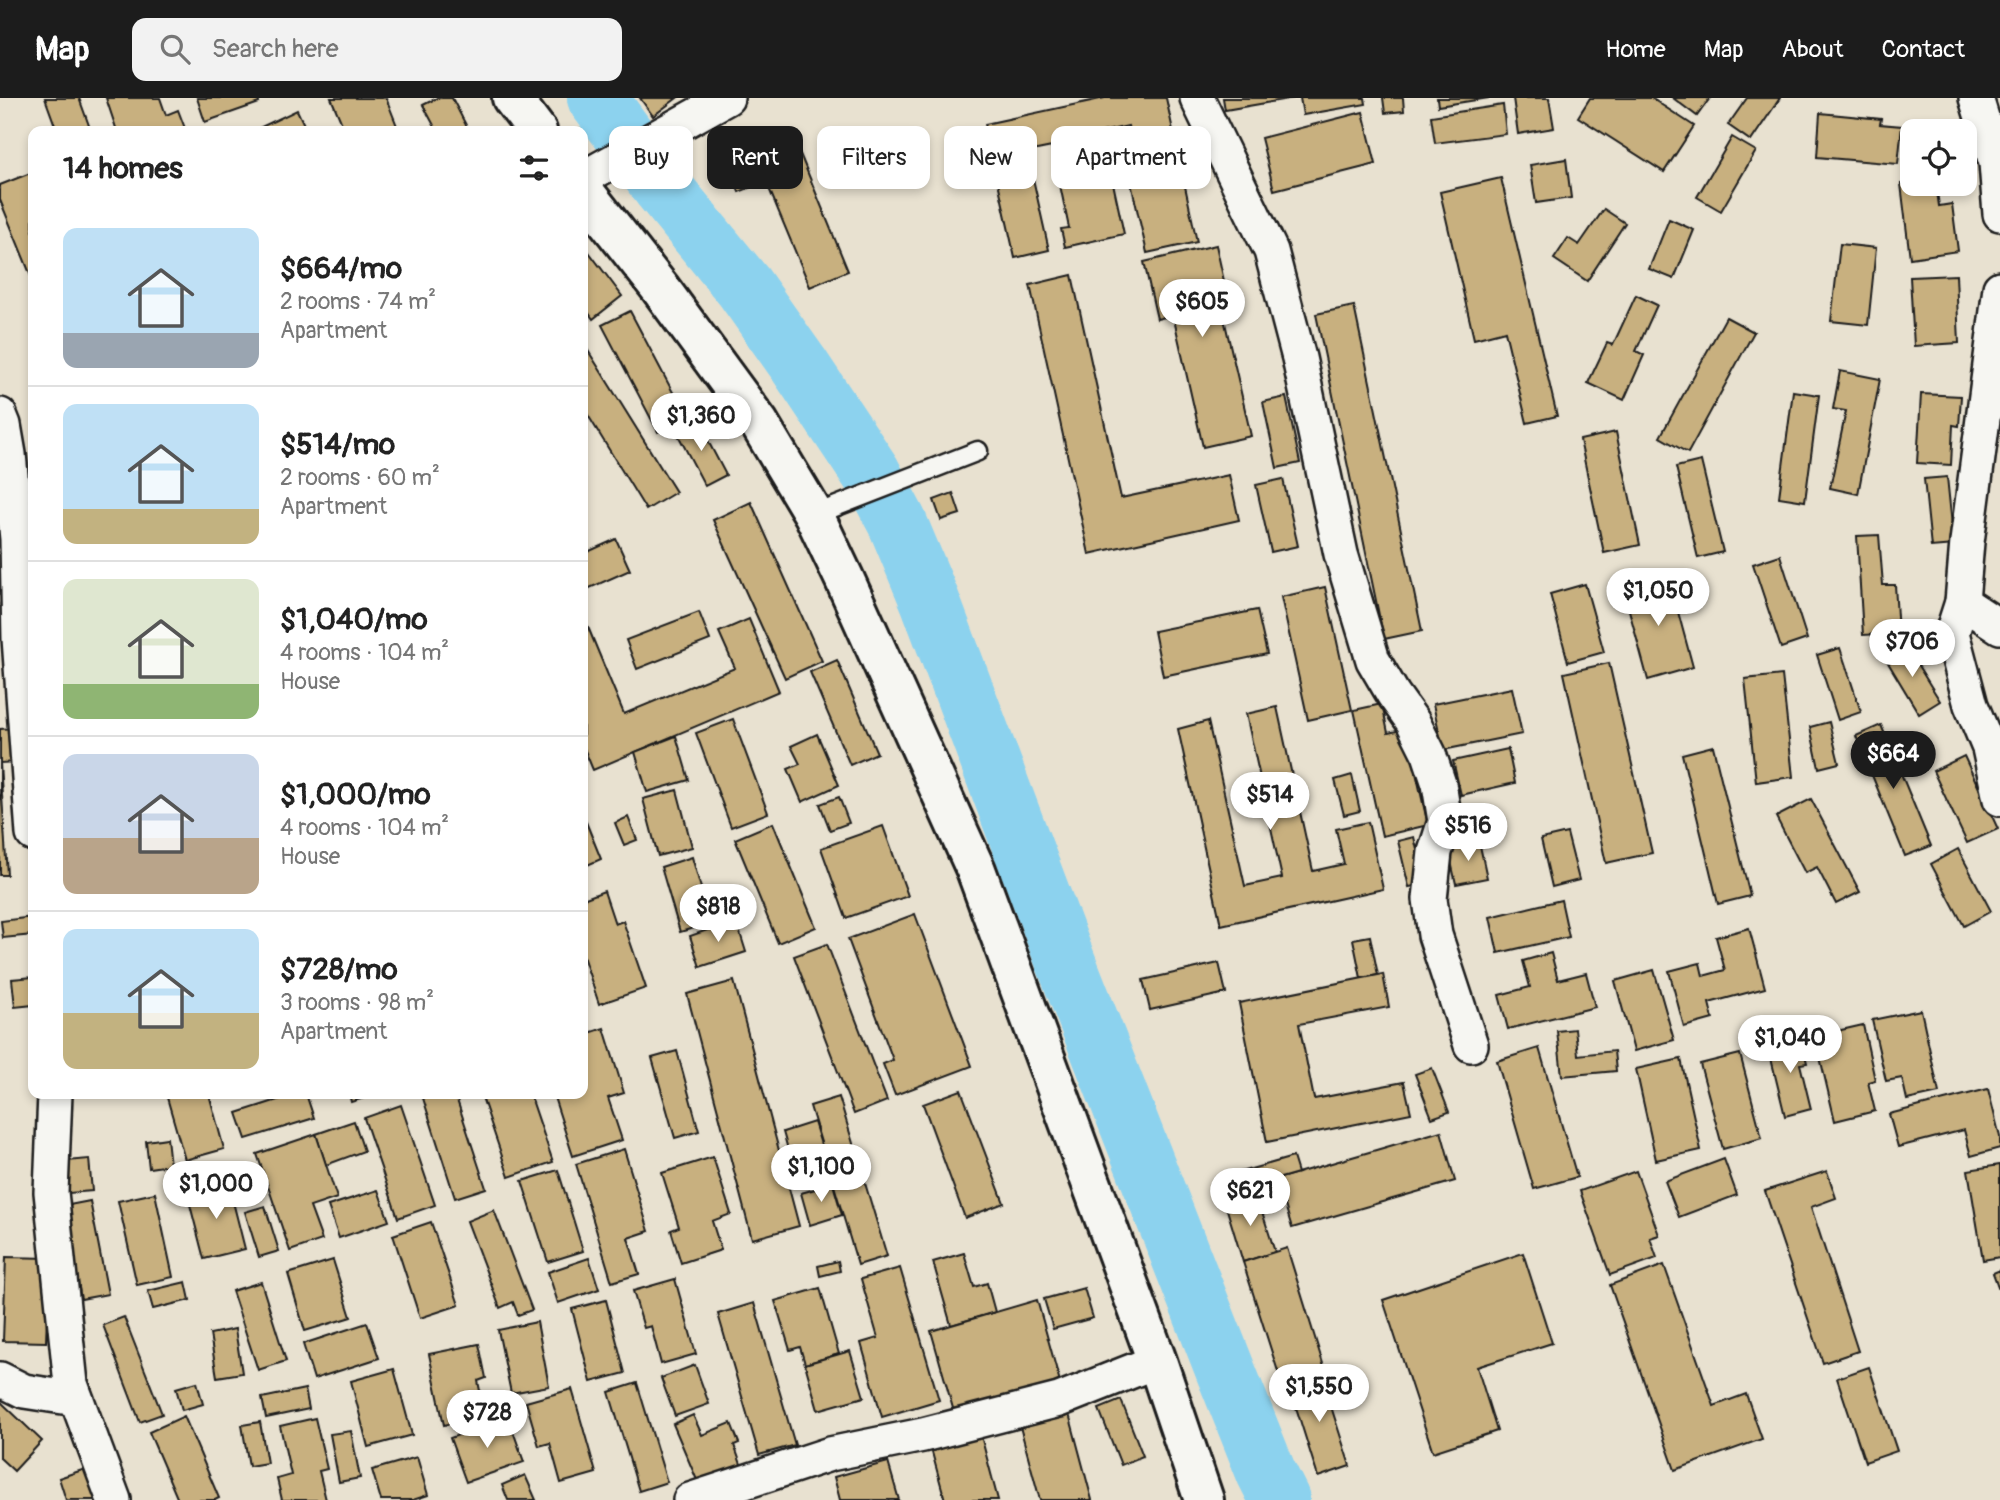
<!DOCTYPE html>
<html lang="en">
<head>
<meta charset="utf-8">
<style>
  body { margin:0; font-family:Pangolin,sans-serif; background:#f2f2f2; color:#222; height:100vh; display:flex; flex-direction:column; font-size:26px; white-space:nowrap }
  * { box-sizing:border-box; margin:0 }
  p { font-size:23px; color:#767676 }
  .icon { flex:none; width:38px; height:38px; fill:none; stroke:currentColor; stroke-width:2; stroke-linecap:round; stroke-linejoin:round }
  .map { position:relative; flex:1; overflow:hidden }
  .details { position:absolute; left:28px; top:28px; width:560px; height:973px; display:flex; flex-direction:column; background:#fff; border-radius:14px; box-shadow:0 4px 10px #0003 }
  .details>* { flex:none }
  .banner { position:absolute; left:609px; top:28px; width:665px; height:63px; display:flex; gap:14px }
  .fabs { position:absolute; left:1900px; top:21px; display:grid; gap:14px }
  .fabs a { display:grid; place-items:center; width:77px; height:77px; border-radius:14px; background:#fff; box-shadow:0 4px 10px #0003; font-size:35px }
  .price { position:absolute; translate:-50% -60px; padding:0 16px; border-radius:24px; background:#fff; color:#222; font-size:23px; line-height:46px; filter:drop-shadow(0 2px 4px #0008) }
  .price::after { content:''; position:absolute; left:50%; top:42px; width:21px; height:16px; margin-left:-10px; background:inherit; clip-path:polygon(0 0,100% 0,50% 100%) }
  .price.on { background:#1c1c1c; color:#fff }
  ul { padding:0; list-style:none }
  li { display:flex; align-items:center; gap:21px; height:175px; padding:0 35px }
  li+li { border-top:2px solid #e0e0e0 }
  li span { display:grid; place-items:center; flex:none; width:196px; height:140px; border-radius:14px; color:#555 }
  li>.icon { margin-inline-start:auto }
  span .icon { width:84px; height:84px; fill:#fffc; stroke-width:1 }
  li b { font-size:30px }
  h2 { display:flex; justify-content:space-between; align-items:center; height:84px; padding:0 35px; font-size:30px }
  .pill { padding:0 24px; border-radius:14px; background:#fff; box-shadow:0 4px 10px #0003; font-size:24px; line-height:63px }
  .pill.on { background:#1c1c1c; color:#fff }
  header { display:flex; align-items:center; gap:42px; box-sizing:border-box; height:98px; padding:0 35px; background:#1c1c1c; color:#fff }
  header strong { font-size:33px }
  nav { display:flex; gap:38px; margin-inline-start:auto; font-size:24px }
  .search { width:490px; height:63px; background:#f2f2f2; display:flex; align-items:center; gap:18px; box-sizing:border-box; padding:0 24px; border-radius:14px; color:#767676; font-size:26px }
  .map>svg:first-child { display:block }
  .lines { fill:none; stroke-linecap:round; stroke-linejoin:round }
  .river { stroke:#8cd2ee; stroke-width:60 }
  .building { fill:#c8b07f; stroke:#1c1c1c; stroke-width:2 }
  .service-casing { stroke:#1c1c1c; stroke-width:23 }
  .minor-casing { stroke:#1c1c1c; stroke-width:38 }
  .tertiary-casing { stroke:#1c1c1c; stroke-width:44 }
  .service { stroke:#f6f6f2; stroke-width:18 }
  .minor { stroke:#f6f6f2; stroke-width:33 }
  .tertiary { stroke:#f6f6f2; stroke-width:38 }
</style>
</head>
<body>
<header>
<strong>Map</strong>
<div class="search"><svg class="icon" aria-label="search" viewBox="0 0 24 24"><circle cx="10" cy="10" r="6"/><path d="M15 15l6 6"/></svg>Search here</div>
<nav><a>Home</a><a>Map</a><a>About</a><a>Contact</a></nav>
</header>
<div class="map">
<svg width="2000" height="1402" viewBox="0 0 2000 1402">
  <rect width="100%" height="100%" fill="#e8e1d0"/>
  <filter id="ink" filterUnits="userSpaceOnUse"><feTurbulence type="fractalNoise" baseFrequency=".0143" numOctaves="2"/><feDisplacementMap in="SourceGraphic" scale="14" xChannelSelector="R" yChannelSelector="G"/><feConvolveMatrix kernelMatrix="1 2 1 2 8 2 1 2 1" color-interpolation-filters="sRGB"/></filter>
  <g filter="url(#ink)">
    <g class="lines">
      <!-- river -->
      <polyline class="river" points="597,0 662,89 744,189 799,267 871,375 897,424 930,503 1062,854 1226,1274 1266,1374 1280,1402"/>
    </g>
    <!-- building -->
    <g class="building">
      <polygon points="45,0 79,0 91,33 57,33"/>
      <polygon points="106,0 160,0 166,17 178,12 186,33 117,33"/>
      <polygon points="197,0 258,0 259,5 205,24"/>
      <polygon points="331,0 386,0 399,33 345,33"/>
      <polygon points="437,0 452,0 469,33 437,33 423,7"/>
      <polygon points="640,0 677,0 653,18"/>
      <polygon points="1105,0 1166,0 1197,144 1147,155 1123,50 1133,48 1128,28 1102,34 1124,136 1065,149 1061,131 1069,130 1052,49 1027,54 1049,152 1015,160 985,26"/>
      <polygon points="1223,0 1294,0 1225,12"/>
      <polygon points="1300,0 1365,0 1366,6 1303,17"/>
      <polygon points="1383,0 1403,0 1404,13 1385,15"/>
      <polygon points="1437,0 1489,0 1438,8"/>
      <polygon points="1513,0 1549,0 1554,30 1518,36"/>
      <polygon points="1590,0 1651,0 1694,28 1664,74 1578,19"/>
      <polygon points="1673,0 1710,0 1697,18"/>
      <polygon points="1747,0 1780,0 1751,43 1728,27"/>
      <polygon points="1503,7 1506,36 1435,45 1431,18"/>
      <polygon points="297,12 307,33 258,33 257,31"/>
      <polygon points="1363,14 1376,66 1274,92 1261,40"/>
      <polygon points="1820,15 1881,21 1880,26 1902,28 1898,66 1817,59"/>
      <polygon points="791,34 848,173 810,189 766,83 739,94 725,61"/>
      <polygon points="1732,39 1756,53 1721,113 1697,99"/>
      <polygon points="1566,61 1571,100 1536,105 1530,67"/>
      <polygon points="33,74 33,183 0,102 0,87"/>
      <polygon points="1501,80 1557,318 1527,325 1505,233 1474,241 1440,94"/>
      <polygon points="1913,85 1936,86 1939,108 1952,106 1958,153 1910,160 1901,86"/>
      <polygon points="1604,111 1625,125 1587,183 1554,161 1568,140 1579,147"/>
      <polygon points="1669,121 1694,132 1674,181 1649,171"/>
      <polygon points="583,146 622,198 593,221 583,207"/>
      <polygon points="1840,146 1876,150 1868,227 1831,223"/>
      <polygon points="1216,147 1228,201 1220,203 1251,338 1203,349 1173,217 1157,221 1144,164"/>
      <polygon points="1072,177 1121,400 1229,377 1239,422 1089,456 1030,187"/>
      <polygon points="1956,177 1959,245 1914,248 1910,179"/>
      <polygon points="1636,197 1657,207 1636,253 1644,257 1624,302 1588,285 1607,245 1613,247"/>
      <polygon points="1354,208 1422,533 1384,541 1316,216"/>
      <polygon points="630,213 686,319 658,334 602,227"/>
      <polygon points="1726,219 1754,234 1688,355 1660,339"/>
      <polygon points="587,251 676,394 646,412 583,309 583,253"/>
      <polygon points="1840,273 1880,281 1858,396 1830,390 1846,313 1833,311"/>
      <polygon points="1793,293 1819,297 1805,403 1779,399"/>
      <polygon points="1921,296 1961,298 1959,328 1953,327 1951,367 1917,365"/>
      <polygon points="1286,299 1300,365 1277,370 1263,304"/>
      <polygon points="697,322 726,377 705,388 676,333"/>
      <polygon points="1616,334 1640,447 1604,455 1580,342"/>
      <polygon points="1701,363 1723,454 1698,460 1676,369"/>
      <polygon points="1947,379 1954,447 1931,449 1924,381"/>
      <polygon points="1283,381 1298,448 1271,454 1256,387"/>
      <polygon points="953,395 960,416 941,422 934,402"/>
      <polygon points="751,404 822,563 785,580 713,422"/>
      <polygon points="1879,437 1883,487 1895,487 1898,535 1863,537 1857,438"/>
      <polygon points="616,441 630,472 583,493 583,456"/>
      <polygon points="1780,457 1807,541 1781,550 1753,466"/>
      <polygon points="1668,477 1693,569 1648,582 1623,490"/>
      <polygon points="1585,486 1604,554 1568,564 1550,496"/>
      <polygon points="1325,489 1352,612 1308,622 1281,499"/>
      <polygon points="1257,512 1267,556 1163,578 1154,533"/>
      <polygon points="699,514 710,542 637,571 626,542"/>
      <polygon points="583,517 624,616 735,570 719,534 749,521 779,593 593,672 583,648"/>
      <polygon points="1904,545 1940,603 1919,616 1884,558"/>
      <polygon points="1840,550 1861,614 1838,622 1817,557"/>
      <polygon points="837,562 877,655 850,667 810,574"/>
      <polygon points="1609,565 1652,755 1606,765 1564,575"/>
      <polygon points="1782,577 1793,679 1756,684 1745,581"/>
      <polygon points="1512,590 1522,636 1443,652 1433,606"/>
      <polygon points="1382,606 1388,635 1406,631 1428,727 1382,738 1354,612"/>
      <polygon points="1277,609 1313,773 1344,766 1336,731 1368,724 1383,791 1221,827 1178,631 1208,623 1245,788 1282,780 1246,616"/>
      <polygon points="733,621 768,715 731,729 696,635"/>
      <polygon points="1829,624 1839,665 1819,670 1810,629"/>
      <polygon points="1881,627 1931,748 1905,758 1856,638"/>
      <polygon points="15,630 17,664 0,665 0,631"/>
      <polygon points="817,636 839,687 802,704 788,671 800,666 791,648"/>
      <polygon points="676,638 689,682 647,694 635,654"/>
      <polygon points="1713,648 1750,798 1718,806 1682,656"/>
      <polygon points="1508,651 1515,685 1461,697 1453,663"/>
      <polygon points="1964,658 1998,731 1967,745 1933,673"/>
      <polygon points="0,665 7,777 0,777"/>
      <polygon points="1352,677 1360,713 1344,717 1335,682"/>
      <polygon points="677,692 692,749 658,758 643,701"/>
      <polygon points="839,699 849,725 830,732 820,706"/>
      <polygon points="1811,701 1860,794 1836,806 1817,769 1805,775 1776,719"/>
      <polygon points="1485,708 1488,733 1454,736 1451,712"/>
      <polygon points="628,719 637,742 624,747 615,725"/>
      <polygon points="586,724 601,761 583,769 583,725"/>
      <polygon points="773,725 816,829 778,845 735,741"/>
      <polygon points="883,728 908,798 846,820 821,750"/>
      <polygon points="1567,735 1579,782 1552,789 1541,741"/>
      <polygon points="1414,739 1425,786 1409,789 1398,743"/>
      <polygon points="1479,743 1487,780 1456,786 1448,750"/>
      <polygon points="1958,751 1991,813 1964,828 1931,766"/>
      <polygon points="692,759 711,825 680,834 661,769"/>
      <polygon points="604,793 615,826 623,823 646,890 599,906 583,858 583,801"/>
      <polygon points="1561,802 1569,839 1498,855 1490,819"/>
      <polygon points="915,816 972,968 895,997 883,966 893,962 848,841"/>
      <polygon points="33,819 33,837 3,840 1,823"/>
      <polygon points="736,822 746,854 700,869 690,838"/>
      <polygon points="1749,830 1765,890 1709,905 1713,921 1684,929 1669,873 1700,865 1703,878 1725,872 1716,839"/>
      <polygon points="1370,838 1378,877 1361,880 1353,841"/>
      <polygon points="827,846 887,1003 854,1016 794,858"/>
      <polygon points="1551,855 1558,882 1586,875 1595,909 1508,931 1499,897 1530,889 1523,863"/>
      <polygon points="1219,865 1226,895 1150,912 1143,882"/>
      <polygon points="1654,872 1674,942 1634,953 1615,883"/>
      <polygon points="1383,876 1389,909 1299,926 1314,1001 1404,984 1411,1015 1267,1044 1239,905"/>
      <polygon points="33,879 33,907 15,909 12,881"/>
      <polygon points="734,883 799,1128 752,1141 687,896"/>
      <polygon points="1921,912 1939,995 1907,1002 1902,980 1886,983 1872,922"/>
      <polygon points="1863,927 1875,982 1868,984 1875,1013 1835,1023 1815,938"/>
      <polygon points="604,930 624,995 608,1000 622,1042 573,1058 553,996 583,996 583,937"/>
      <polygon points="1575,931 1578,957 1614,953 1616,973 1562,978 1557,933"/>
      <polygon points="1801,940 1807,965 1800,966 1811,1011 1785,1018 1768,948"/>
      <polygon points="1539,950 1577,1079 1534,1091 1497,963"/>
      <polygon points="677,953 699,1033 675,1040 652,960"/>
      <polygon points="1740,956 1762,1040 1723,1051 1700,966"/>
      <polygon points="1681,961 1701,1052 1656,1062 1636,971"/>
      <polygon points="1432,970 1449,1014 1432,1020 1415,976"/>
      <polygon points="1988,991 2000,1039 2000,1050 1971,1058 1964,1032 1898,1049 1889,1016"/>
      <polygon points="961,992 1004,1105 965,1120 923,1006"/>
      <polygon points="166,996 210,996 209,996 224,1051 185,1062"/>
      <polygon points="296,996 306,996 314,1020 246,1041 237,1015"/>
      <polygon points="349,996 377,996 351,1004"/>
      <polygon points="426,996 455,996 486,1090 455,1100 422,997"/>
      <polygon points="481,996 530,996 553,1064 509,1079"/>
      <polygon points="839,999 887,1158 858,1167 810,1008"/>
      <polygon points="401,1007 435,1107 398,1120 364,1020"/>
      <polygon points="354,1023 364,1053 326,1067 316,1036"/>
      <polygon points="814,1024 823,1053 791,1062 783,1034"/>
      <polygon points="1441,1033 1455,1083 1292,1130 1277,1081"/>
      <polygon points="316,1036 337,1100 310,1109 322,1142 290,1153 257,1056"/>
      <polygon points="167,1040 170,1067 149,1070 146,1043"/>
      <polygon points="624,1051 649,1133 628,1140 639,1176 612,1184 576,1066"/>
      <polygon points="713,1059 731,1116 712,1123 721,1152 681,1165 671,1132 679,1129 662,1075"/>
      <polygon points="1293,1059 1298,1075 1228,1095 1223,1079"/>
      <polygon points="89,1061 92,1093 69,1095 67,1063"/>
      <polygon points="1724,1061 1737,1097 1679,1119 1665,1083"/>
      <polygon points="2000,1067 2000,1159 1983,1162 1968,1072"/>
      <polygon points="558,1072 583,1153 548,1164 522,1083"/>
      <polygon points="1636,1073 1659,1137 1650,1140 1657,1160 1610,1177 1580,1093"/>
      <polygon points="1827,1073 1836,1100 1811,1109 1858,1253 1823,1265 1765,1093"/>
      <polygon points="228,1084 245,1151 204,1161 187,1095"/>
      <polygon points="833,1086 842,1117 810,1127 801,1095"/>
      <polygon points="378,1092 389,1123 339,1140 328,1108"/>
      <polygon points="155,1095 173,1179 137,1187 118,1103"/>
      <polygon points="1256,1095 1275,1154 1243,1164 1225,1105"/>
      <polygon points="90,1103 108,1196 81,1201 64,1108"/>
      <polygon points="265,1108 279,1153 259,1159 245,1114"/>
      <polygon points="494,1112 532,1212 518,1217 513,1204 500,1210 467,1123"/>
      <polygon points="431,1124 459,1207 420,1220 393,1137"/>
      <polygon points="1287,1150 1325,1272 1282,1286 1243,1164"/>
      <polygon points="964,1155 974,1189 987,1185 995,1214 951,1227 933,1164"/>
      <polygon points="1523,1155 1552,1245 1477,1269 1497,1333 1433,1354 1383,1202"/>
      <polygon points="6,1159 49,1160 46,1244 3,1243"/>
      <polygon points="589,1160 599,1191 558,1205 548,1174"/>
      <polygon points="333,1162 351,1219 305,1233 288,1176"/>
      <polygon points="838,1163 840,1173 820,1178 818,1168"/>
      <polygon points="1664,1167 1714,1308 1746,1296 1762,1341 1675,1372 1610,1187"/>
      <polygon points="900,1170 939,1302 882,1319 861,1245 878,1240 861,1181"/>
      <polygon points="2000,1172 2000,1194 1993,1175"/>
      <polygon points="675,1181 696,1256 661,1266 651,1228 644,1230 633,1193"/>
      <polygon points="186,1184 190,1202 153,1211 148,1193"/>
      <polygon points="261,1184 286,1263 258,1272 232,1193"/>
      <polygon points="820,1190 839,1256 805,1266 800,1249 790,1252 775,1203"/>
      <polygon points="1084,1190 1093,1220 1053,1231 1044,1201"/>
      <polygon points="606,1202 625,1275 591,1284 572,1211"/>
      <polygon points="1037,1202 1062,1291 956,1321 931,1233"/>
      <polygon points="754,1205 795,1347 759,1357 718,1216"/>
      <polygon points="124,1219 162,1316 140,1324 103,1227"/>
      <polygon points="537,1224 549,1288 511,1295 498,1232"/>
      <polygon points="367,1225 379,1260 314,1281 303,1246"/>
      <polygon points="235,1231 242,1275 217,1279 210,1236"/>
      <polygon points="479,1246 486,1280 478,1283 485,1318 444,1327 429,1256"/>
      <polygon points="850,1253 864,1299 818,1312 805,1266"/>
      <polygon points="695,1267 709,1306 675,1318 661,1280"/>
      <polygon points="1869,1269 1897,1353 1865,1364 1837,1280"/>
      <polygon points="394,1271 412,1337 368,1349 351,1283"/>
      <polygon points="1320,1274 1350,1368 1318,1379 1288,1284"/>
      <polygon points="197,1284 203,1306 182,1312 176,1290"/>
      <polygon points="637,1285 667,1384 639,1393 609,1294"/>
      <polygon points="305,1291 309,1311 266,1320 262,1300"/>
      <polygon points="572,1291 596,1375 561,1385 550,1345 539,1348 526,1304"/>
      <polygon points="1121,1302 1143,1358 1121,1367 1099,1311"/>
      <polygon points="0,1303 42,1343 14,1373 0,1360"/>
      <polygon points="1068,1312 1092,1402 1040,1402 1019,1325"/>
      <polygon points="693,1317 702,1337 731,1325 739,1345 734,1347 742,1369 699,1387 673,1326"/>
      <polygon points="184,1318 219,1400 215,1402 178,1402 149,1334"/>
      <polygon points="508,1319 524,1364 466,1384 450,1340"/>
      <polygon points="315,1320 327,1371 319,1373 326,1402 282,1402 277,1381 291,1377 280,1328"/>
      <polygon points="260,1324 267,1365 249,1368 242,1327"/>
      <polygon points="351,1333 360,1380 339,1384 330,1336"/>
      <polygon points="980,1334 998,1402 945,1402 930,1347"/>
      <polygon points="417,1359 428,1397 413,1402 381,1402 372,1372"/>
      <polygon points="888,1364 899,1402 840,1402 834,1379"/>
      <polygon points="94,1368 105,1402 66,1402 59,1380"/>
      <polygon points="525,1377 536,1402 508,1402 502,1387"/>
    </g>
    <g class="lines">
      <defs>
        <polyline id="service" points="814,417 978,353"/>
        <g id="minor">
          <polyline points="1197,0 1271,153 1299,260 1341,456 1373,562 1393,596 1413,624 1429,656 1439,686 1445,723 1435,754 1430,801 1435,837 1471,947"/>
          <polyline points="1976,0 1996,65 2000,116"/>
          <polyline points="583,80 727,0"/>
          <polyline points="2000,190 1967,444 1962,504 1952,535 1971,607 1989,650 2000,701"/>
          <polyline points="0,317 4,327 9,356 17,441 19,540 33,736"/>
          <polyline points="1962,504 2000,529"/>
          <polyline points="55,996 51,1094 71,1286 114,1402"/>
          <polyline points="0,1281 24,1293 76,1301"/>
          <polyline points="690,1402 830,1356 923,1337 1059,1302 1157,1263"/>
        </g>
        <g id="tertiary">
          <polyline points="512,0 537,33"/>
          <polyline points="583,92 660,190 759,325 814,417 844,480 976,772 1157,1263 1204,1402"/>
        </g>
      </defs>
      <!-- service casing -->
      <use href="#service" class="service-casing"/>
      <!-- minor casing -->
      <use href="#minor" class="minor-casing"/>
      <!-- tertiary casing -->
      <use href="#tertiary" class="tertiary-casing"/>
      <!-- service -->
      <use href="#service" class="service"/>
      <!-- minor -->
      <use href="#minor" class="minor"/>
      <!-- tertiary -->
      <use href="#tertiary" class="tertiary"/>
    </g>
  </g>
</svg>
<div class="fabs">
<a><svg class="icon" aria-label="locate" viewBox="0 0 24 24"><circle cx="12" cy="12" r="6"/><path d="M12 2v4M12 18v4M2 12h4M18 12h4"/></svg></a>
</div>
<b class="price" style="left:1202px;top:241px">$605</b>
<b class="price" style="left:701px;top:355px">$1,360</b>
<b class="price" style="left:1658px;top:530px">$1,050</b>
<b class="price" style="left:1912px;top:581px">$706</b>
<b class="price on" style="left:1893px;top:693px">$664</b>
<b class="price" style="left:1270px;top:734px">$514</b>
<b class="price" style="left:1468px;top:765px">$516</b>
<b class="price" style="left:718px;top:846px">$818</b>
<b class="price" style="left:1790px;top:977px">$1,040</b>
<b class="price" style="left:821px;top:1106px">$1,100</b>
<b class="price" style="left:216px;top:1123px">$1,000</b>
<b class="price" style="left:1250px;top:1130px">$621</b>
<b class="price" style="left:1319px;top:1326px">$1,550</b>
<b class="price" style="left:487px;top:1352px">$728</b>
<div class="banner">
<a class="pill">Buy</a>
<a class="pill on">Rent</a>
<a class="pill">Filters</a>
<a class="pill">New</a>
<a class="pill">Apartment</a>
</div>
<section class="details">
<h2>14 homes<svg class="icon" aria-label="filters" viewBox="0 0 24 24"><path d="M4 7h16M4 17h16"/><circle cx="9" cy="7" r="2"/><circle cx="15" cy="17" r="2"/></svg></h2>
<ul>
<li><span style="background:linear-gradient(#bfe0f5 75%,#9aa5b1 0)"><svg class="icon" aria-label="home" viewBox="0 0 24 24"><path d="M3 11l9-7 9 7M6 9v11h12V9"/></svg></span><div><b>$664/mo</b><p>2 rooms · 74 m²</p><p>Apartment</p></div></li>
<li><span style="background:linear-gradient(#bfe0f5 75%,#c2b280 0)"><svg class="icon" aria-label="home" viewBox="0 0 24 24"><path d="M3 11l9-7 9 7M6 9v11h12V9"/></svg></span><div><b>$514/mo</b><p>2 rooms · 60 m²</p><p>Apartment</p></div></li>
<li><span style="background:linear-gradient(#dfe7d0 75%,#8fb573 0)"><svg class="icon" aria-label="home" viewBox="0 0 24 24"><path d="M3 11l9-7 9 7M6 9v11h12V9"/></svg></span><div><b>$1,040/mo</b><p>4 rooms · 104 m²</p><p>House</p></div></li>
<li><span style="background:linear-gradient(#c9d6e8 60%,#b9a48a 0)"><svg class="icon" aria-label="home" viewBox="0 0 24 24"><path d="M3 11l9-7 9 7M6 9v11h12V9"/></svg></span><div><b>$1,000/mo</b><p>4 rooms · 104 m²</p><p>House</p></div></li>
<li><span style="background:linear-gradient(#bfe0f5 60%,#c2b280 0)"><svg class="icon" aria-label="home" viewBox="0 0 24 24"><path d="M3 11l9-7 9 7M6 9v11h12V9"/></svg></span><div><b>$728/mo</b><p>3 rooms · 98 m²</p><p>Apartment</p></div></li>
</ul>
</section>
</div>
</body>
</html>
